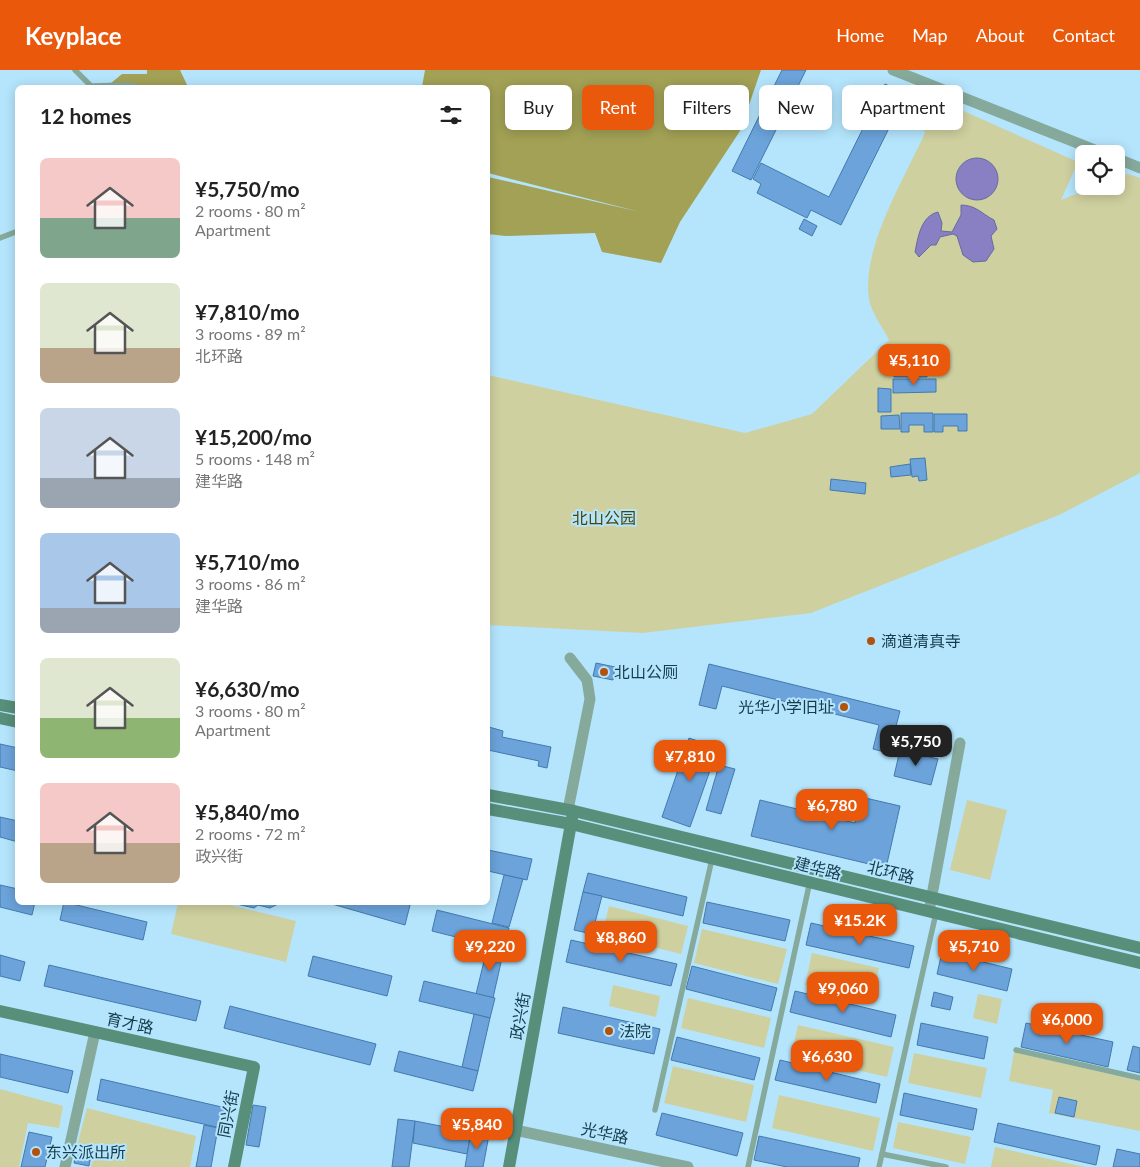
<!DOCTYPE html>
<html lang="en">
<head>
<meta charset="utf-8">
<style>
  body { margin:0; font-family:Lato,"Noto Sans SC",sans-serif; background:#f2f2f2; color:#222; height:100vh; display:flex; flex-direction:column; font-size:19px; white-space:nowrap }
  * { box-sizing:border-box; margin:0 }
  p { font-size:16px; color:#767676 }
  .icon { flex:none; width:28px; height:28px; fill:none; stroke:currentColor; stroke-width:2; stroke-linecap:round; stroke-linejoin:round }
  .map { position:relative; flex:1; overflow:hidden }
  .details { position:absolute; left:15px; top:15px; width:475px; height:820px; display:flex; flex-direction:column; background:#fff; border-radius:8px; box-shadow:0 2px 12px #0003 }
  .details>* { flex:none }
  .hud { position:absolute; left:505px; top:15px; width:475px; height:45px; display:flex; gap:10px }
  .fabs { position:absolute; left:1075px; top:75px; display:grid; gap:10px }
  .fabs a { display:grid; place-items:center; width:50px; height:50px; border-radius:8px; background:#fff; box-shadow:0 2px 12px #0003; font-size:25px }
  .price { position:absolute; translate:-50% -42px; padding:0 11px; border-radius:10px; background:#ea580c; color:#fff; font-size:16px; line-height:32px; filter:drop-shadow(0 1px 2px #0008) }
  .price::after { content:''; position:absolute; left:50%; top:30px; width:15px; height:11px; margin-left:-8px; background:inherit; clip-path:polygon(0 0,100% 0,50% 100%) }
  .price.active { background:#222; color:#fff }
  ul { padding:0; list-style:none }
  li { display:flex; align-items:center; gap:15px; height:125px; padding:0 25px }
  li span { display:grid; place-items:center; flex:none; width:140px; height:100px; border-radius:8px; color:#555 }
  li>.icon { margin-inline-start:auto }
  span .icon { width:60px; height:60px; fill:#fffc; stroke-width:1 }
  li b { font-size:21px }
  h2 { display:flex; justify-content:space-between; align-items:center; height:60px; padding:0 25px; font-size:21px }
  .chip { padding:0 18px; border-radius:8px; background:#fff; box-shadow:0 2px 12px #0003; font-size:18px; line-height:45px }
  .chip.active { background:#ea580c; color:#fff }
  header { display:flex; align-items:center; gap:30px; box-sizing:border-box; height:70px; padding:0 25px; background:#ea580c; color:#fff }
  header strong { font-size:24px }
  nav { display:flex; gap:28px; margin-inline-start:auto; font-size:18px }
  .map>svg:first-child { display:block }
  .green { fill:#cfd0a0 }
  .forest { fill:#a2a155 }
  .water { fill:#8880c3; stroke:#666b9f }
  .building { fill:#6ba3da; stroke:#437aae }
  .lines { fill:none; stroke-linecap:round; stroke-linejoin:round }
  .lane { stroke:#85a99b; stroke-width:5.5 }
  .street { stroke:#85a99b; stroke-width:11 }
  .secondary { stroke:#578f7b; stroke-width:12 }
  .poi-dot { fill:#b2520c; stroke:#b4e5fd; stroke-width:2 }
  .labels { text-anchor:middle; stroke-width:4; stroke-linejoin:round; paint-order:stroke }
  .park-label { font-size:16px; fill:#474608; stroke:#b4e5fd }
  .poi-label { font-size:16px; fill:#163b4b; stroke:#b4e5fd; text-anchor:start }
  .street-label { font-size:16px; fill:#163b4b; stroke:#b4e5fd }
</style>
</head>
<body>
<header>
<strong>Keyplace</strong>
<nav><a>Home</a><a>Map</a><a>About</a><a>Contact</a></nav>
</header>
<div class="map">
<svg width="1140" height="1097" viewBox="0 0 1140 1097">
  <rect width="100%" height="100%" fill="#b4e5fd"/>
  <!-- green -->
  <g class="green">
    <path d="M 941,31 L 1078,92 L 1061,130 L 1096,116 L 1116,116 L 1116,108 L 1128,104 L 1140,108 L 1140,403 L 1059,445 L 811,543 L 643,563 L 488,555 L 488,305 L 745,363 L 812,344 L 889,270 C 883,258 871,242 869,229 C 861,179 904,109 925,63 L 922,57 Z"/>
    <polygon points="967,730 1007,740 990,810 950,800"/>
    <polygon points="178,833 222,833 296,851 286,892 171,864"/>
    <polygon points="609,836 688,856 681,884 602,864"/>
    <polygon points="702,859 787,879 778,914 694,893"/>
    <polygon points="812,883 879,898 872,929 805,915"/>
    <polygon points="613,915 660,926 656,947 609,936"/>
    <polygon points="978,924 1002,929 997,954 973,948"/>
    <polygon points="688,928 771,948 764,978 681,958"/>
    <polygon points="798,955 894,977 887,1007 791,985"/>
    <polygon points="1014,982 1140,1011 1140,1061 1049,1043 1053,1020 1009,1011"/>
    <polygon points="914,983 987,998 981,1028 908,1013"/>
    <polygon points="673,996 754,1015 746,1052 664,1033"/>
    <polygon points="0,1019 63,1036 59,1058 28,1053 19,1097 0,1097"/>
    <polygon points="779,1025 880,1048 873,1081 772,1058"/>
    <polygon points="87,1038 196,1066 190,1097 91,1097 95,1080 77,1076"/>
    <polygon points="898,1052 971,1067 965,1094 893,1078"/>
    <polygon points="995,1077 1085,1097 991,1097"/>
  </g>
  <!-- forest -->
  <g class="forest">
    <polygon points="147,0 180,0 188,17 105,18 122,4 147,4"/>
    <polygon points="425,0 761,0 740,61 680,152 661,193 602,182 595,163 505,166 488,164 488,107 640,142 488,103 488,18 422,17"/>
  </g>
  <!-- water -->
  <g class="water">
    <circle cx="977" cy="109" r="21"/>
    <path d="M 961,135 C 976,135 982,144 994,150 L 997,159 L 991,166 L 994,179 L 986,191 L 973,192 L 963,185 L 957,166 L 953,164 L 940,167 L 936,175 L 931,175 L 919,187 L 915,182 C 918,167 921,146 938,142 L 942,153 L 941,161 L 952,162 L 961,145 Z"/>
  </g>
  <!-- building -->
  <g class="building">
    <polygon points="782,0 806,0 751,110 732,101"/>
    <polygon points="885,14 906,24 841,155 811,140 807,148 757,123 761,114 753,109 761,93 829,127"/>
    <polygon points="804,149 817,156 812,166 799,159"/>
    <polygon points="894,290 927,291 927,307 894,307"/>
    <polygon points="893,309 936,309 936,322 893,323"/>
    <polygon points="878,318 891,319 891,342 878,342"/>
    <polygon points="901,343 933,343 933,362 924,362 924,355 909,355 909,362 901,362"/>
    <polygon points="934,344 967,344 967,361 958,361 958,356 943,356 943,362 934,362"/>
    <polygon points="899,345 900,359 881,359 881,346"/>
    <polygon points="925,388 927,410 919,411 918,406 912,407 910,389"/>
    <polygon points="910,394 911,405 891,407 890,397"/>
    <polygon points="831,409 866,413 865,424 830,420"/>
    <polygon points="596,593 615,597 613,610 593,606"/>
    <polygon points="709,594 900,641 889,683 873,679 879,655 722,616 716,639 699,635"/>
    <polygon points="489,657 503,661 502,667 551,677 547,698 538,696 539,691 488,680"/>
    <polygon points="689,668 718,678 690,757 662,747"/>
    <polygon points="0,674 18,678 18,701 0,697"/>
    <polygon points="900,680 938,689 931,715 894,706"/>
    <polygon points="719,695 735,699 721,744 706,740"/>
    <polygon points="861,727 900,736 886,798 751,766 760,730 855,753"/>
    <polygon points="0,747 18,751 18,772 0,767"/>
    <polygon points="488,780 532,789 527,810 488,801"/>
    <polygon points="588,803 687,827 683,846 583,822"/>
    <polygon points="504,805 523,809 509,857 492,853"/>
    <polygon points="0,815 18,819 18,832 35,832 32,845 0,837"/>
    <polygon points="583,822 602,826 592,864 574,860"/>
    <polygon points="64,832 147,852 143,870 60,850"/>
    <polygon points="228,832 282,832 270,838 258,835 254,838"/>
    <polygon points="325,832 400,832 410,835 405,855"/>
    <polygon points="707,832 790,850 785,871 703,853"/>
    <polygon points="437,840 509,858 504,879 432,861"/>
    <polygon points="811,853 914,876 909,898 806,875"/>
    <polygon points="571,870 677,894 671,916 566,892"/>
    <polygon points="488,875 504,879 493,928 476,924"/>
    <polygon points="942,882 1012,899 1007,921 937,904"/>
    <polygon points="0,885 25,892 20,911 0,906"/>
    <polygon points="313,886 392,906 387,926 308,906"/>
    <polygon points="49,895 201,931 196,951 44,916"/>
    <polygon points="692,896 777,918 771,941 686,919"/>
    <polygon points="424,911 495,928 490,948 419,931"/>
    <polygon points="795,921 896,945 891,967 790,942"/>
    <polygon points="934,922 953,927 950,940 931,936"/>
    <polygon points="230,936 376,974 370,995 224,958"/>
    <polygon points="563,937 660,959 654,984 558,963"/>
    <polygon points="474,944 490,948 478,1001 462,997"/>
    <polygon points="921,953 988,967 984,989 917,975"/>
    <polygon points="1026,953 1113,972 1108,997 1021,977"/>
    <polygon points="677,967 760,988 754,1010 671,990"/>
    <polygon points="1133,976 1140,978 1140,1003 1127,1000"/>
    <polygon points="399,981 478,1001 473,1021 394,1001"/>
    <polygon points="0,984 73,1001 68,1023 0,1007"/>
    <polygon points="780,990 880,1014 876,1033 775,1010"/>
    <polygon points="101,1009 226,1038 221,1058 97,1030"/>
    <polygon points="904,1023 977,1039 973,1060 900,1045"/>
    <polygon points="1059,1027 1077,1031 1074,1047 1055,1043"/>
    <polygon points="253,1035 266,1037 259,1077 246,1075"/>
    <polygon points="662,1043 743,1063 737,1086 656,1065"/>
    <polygon points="398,1049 415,1051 409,1097 392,1097"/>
    <polygon points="415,1051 471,1062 467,1084 413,1073"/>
    <polygon points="998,1053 1100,1076 1096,1095 994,1072"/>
    <polygon points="204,1055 218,1058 211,1097 196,1097"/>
    <polygon points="29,1062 52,1067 45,1097 21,1097"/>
    <polygon points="471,1062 489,1065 483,1097 465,1097"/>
    <polygon points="759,1066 860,1088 858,1097 787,1097 754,1090"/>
    <polygon points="1117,1079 1140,1084 1140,1097 1113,1097"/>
    <polygon points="76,1082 91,1085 89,1096 74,1093"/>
  </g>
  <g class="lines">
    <!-- lane -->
    <g class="lane">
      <polyline points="75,0 93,18"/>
      <polyline points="93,16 127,15 141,18"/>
      <polyline points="0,168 18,161"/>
      <polyline points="1016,980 1140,1008"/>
      <polyline points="655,1040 712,789"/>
      <polyline points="882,1084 946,1097"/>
      <polyline points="748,1097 810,811"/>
      <polyline points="879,1097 936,843"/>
    </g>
    <!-- street -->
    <g class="street">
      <polyline points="893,0 1105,84"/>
      <polyline points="1116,88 1140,98"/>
      <polyline points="568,740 590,629 587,610 570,588"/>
      <polyline points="930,836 960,673"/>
      <polyline points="515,1060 688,1097"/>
      <polyline points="65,1097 95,962"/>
    </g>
    <!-- secondary -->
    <g class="secondary">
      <polyline points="0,635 18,638"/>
      <polyline points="0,648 18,652"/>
      <polyline points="488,725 574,741 1140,878"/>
      <polyline points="488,739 571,754 1140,893"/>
      <polyline points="0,941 254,997 234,1097"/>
      <polyline points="509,1097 572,748"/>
    </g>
  </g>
  <!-- markers -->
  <g class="poi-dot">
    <circle cx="871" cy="571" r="5"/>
    <circle cx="604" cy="602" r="5"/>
    <circle cx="844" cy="637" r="5"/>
    <circle cx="609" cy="961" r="5"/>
    <circle cx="36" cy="1082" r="5"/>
  </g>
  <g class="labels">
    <!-- park labels -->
    <g class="park-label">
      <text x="604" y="454">北山公园</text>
    </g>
    <!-- poi labels -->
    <g class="poi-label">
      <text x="881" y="577">滴道清真寺</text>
      <text x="614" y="608">北山公厕</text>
      <text x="834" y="643" text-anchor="end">光华小学旧址</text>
      <text x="619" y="967">法院</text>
      <text x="46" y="1088">东兴派出所</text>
    </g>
    <!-- street labels -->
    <g class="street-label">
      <text transform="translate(818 798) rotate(14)" y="6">建华路</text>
      <text transform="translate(891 802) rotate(14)" y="6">北环路</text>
      <text transform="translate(520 946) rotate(-80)" y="6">政兴街</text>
      <text transform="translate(130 953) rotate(12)" y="6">育才路</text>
      <text transform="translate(228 1044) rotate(-79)" y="6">同兴街</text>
      <text transform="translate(605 1063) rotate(12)" y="6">光华路</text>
    </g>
  </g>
</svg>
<div class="fabs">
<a><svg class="icon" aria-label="locate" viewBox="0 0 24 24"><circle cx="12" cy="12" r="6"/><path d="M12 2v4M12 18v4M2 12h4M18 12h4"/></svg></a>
</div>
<b class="price" style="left:914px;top:316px">¥5,110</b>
<b class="price active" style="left:916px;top:697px">¥5,750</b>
<b class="price" style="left:690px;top:712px">¥7,810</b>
<b class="price" style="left:832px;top:761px">¥6,780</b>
<b class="price" style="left:860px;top:876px">¥15.2K</b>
<b class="price" style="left:621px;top:893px">¥8,860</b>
<b class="price" style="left:490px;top:902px">¥9,220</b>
<b class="price" style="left:974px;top:902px">¥5,710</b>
<b class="price" style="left:843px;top:944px">¥9,060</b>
<b class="price" style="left:1067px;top:975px">¥6,000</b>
<b class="price" style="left:827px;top:1012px">¥6,630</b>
<b class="price" style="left:477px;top:1080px">¥5,840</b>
<div class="hud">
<a class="chip">Buy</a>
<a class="chip active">Rent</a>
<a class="chip">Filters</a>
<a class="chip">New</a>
<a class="chip">Apartment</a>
</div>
<section class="details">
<h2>12 homes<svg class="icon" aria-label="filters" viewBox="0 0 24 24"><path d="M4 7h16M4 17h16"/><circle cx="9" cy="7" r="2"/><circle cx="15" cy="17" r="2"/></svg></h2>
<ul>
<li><span style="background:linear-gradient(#f6c9c9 60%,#7fa58c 0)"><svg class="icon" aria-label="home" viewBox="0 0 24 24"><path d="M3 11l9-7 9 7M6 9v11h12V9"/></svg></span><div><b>¥5,750/mo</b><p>2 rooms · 80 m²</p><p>Apartment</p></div></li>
<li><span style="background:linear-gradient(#dfe7d0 65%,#b9a48a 0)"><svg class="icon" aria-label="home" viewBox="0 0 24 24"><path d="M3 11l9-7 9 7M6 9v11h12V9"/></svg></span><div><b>¥7,810/mo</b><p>3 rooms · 89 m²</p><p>北环路</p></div></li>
<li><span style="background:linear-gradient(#c9d6e8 70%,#9aa5b1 0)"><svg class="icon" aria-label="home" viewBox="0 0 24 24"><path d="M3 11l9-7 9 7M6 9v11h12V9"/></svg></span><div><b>¥15,200/mo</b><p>5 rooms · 148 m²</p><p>建华路</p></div></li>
<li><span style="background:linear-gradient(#a9c7e8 75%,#9aa5b1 0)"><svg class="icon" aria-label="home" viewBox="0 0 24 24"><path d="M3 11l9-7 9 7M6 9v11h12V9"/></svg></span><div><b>¥5,710/mo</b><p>3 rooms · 86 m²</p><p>建华路</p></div></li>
<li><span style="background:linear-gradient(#dfe7d0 60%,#8fb573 0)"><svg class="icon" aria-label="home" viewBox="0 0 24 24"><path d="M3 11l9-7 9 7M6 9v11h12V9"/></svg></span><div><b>¥6,630/mo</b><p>3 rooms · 80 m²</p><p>Apartment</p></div></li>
<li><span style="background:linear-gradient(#f6c9c9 60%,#b9a48a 0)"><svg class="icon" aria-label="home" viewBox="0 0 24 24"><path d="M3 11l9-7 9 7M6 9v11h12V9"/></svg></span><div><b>¥5,840/mo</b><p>2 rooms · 72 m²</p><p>政兴街</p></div></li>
</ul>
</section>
</div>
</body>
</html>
